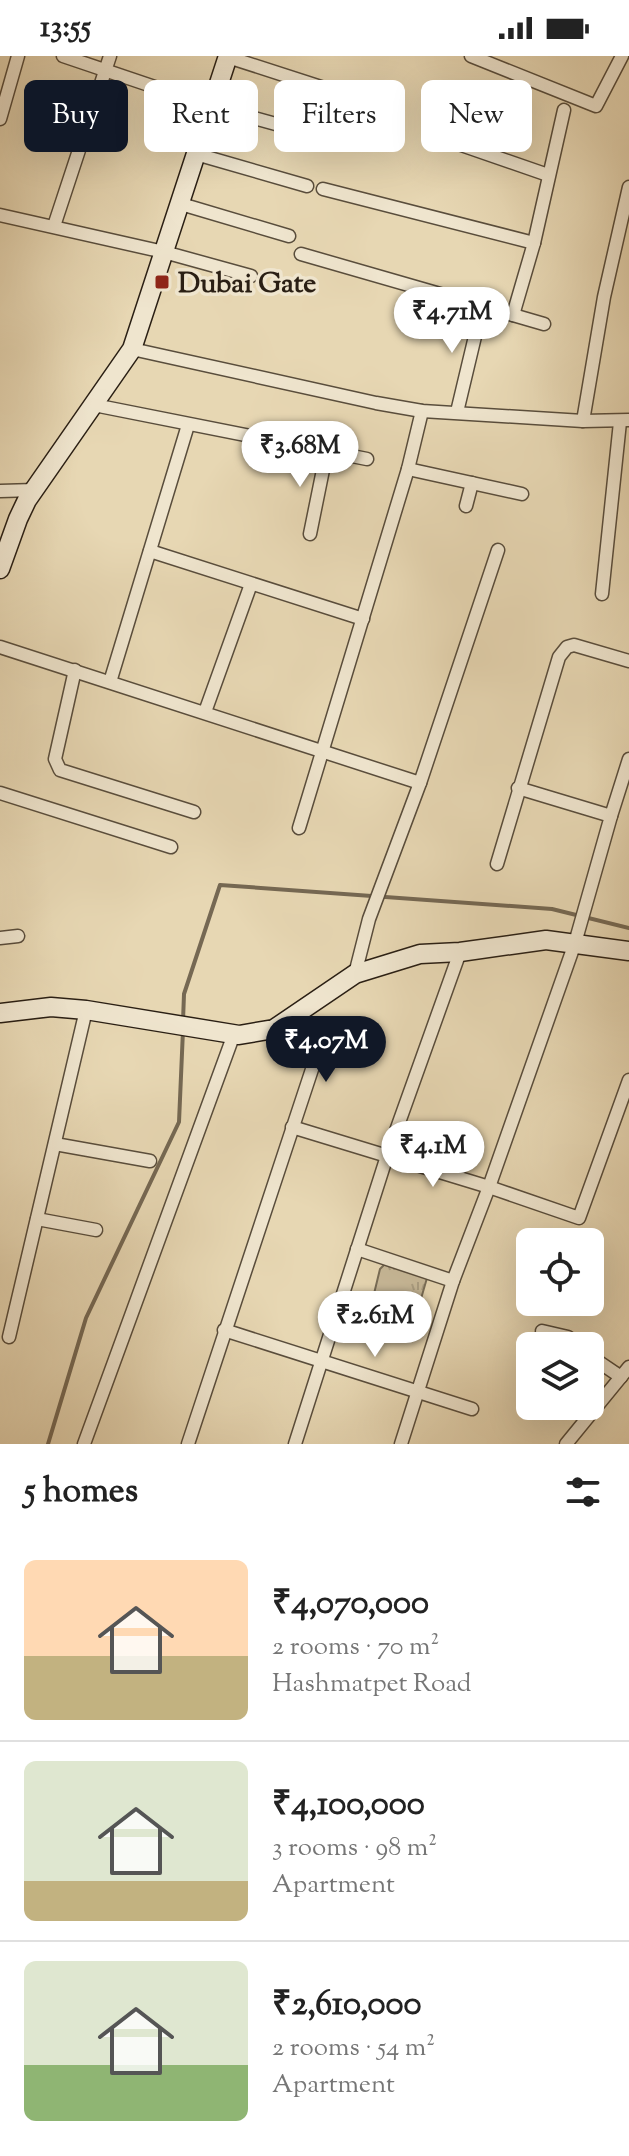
<!DOCTYPE html>
<html lang="en">
<head>
<meta charset="utf-8">
<style>
  body { margin:0; font-family:"Sorts Mill Goudy",serif; background:#f6f6f6; color:#222; height:100vh; display:flex; flex-direction:column; font-size:30px; white-space:nowrap }
  * { box-sizing:border-box; margin:0 }
  p { font-size:26px; color:#767676 }
  .icon { flex:none; width:44px; height:44px; fill:none; stroke:currentColor; stroke-width:2; stroke-linecap:round; stroke-linejoin:round }
  .map { position:relative; height:1388px; overflow:hidden }
  .panel { display:flex; flex-direction:column; background:#fff; flex:1 }
  .panel>* { flex:none }
  .banner { position:absolute; left:24px; top:24px; width:582px; height:72px; display:flex; gap:16px }
  .buttons { position:absolute; left:516px; top:1172px; display:grid; gap:16px }
  .buttons a { display:grid; place-items:center; width:88px; height:88px; border-radius:12px; background:#fff; box-shadow:0 8px 32px #0002; font-size:40px }
  .price { position:absolute; translate:-50% -68px; padding:0 18px; border-radius:28px; background:#fff; color:#222; font-size:26px; line-height:52px; filter:drop-shadow(0 2px 4px #0008) }
  .price::after { content:''; position:absolute; left:50%; top:48px; width:24px; height:18px; margin-left:-12px; background:inherit; clip-path:polygon(0 0,100% 0,50% 100%) }
  .price.selected { background:#111827; color:#fff }
  ul { padding:0; list-style:none }
  li { display:flex; align-items:center; gap:24px; height:200px; padding:0 24px }
  li+li { border-top:2px solid #e0e0e0 }
  li span { display:grid; place-items:center; flex:none; width:224px; height:160px; border-radius:12px; color:#555 }
  li>.icon { margin-inline-start:auto }
  span .icon { width:96px; height:96px; fill:#fffc; stroke-width:1 }
  li b { font-size:34px }
  h2 { display:flex; justify-content:space-between; align-items:center; height:96px; padding:0 24px; font-size:34px }
  .pill { padding:0 28px; border-radius:12px; background:#fff; box-shadow:0 8px 32px #0002; font-size:28px; line-height:72px }
  .pill.selected { background:#111827; color:#fff }
  .status { display:flex; justify-content:space-between; align-items:center; height:56px; padding:0 40px; background:#fff; direction:ltr }
  .status svg { height:22px; fill:currentColor }
  .map>svg:first-child { display:block }
  .grass { fill:url(#grass-tufts); stroke:#786c56; stroke-width:2 }
  .lines { fill:none; stroke-linecap:round; stroke-linejoin:round }
  .stream { stroke:#756853; stroke-width:4 }
  .street-casing { stroke:#594d3c; stroke-width:15 }
  .secondary-casing { stroke:#2a1f14; stroke-width:21 }
  .street { stroke:#efe5ce; stroke-width:12 }
  .secondary { stroke:#efe5ce; stroke-width:18 }
  .poi-dot { fill:#8f2418; stroke:#efe5ce; stroke-width:3 }
  .labels { text-anchor:middle; stroke-width:7; stroke-linejoin:round; paint-order:stroke }
  .poi-label { font-size:28px; font-weight:bold; fill:#2a1f14; stroke:#efe5ce; text-anchor:start }
</style>
</head>
<body>
<div class="status"><b>13:55</b><svg viewBox="0 0 49 12"><path d="M0 12V9h3v3zM5 12V6h3v6zM10 12V3h3v9zM15 12V0h3v12zM26 1h20v11H26zM47 4h2v5h-2z"/></svg></div>
<div class="map">
<svg width="629" height="1388" viewBox="0 0 629 1388">
  <defs>
    <pattern id="grass-tufts" width="24" height="20" patternUnits="userSpaceOnUse" patternTransform="scale(2)"><rect width="24" height="20" fill="#c7b898"/><path d="M3 7l-1-3M5 7V3M7 7l1-3M15 17l-1-3M17 17v-4M19 17l1-3" fill="none" stroke="#ab9e82"/></pattern>
  </defs>
  <rect width="100%" height="100%" fill="#e7d7b3"/>
  <filter id="stains"><feTurbulence type="fractalNoise" baseFrequency=".0025" numOctaves="4"/><feColorMatrix values="0 0 0 0 .2 0 0 0 0 .09 0 0 0 0 .02 0 0 0 .5 -.17"/></filter>
  <radialGradient id="worn" r=".72"><stop offset=".6" stop-color="#630" stop-opacity="0"/><stop offset="1" stop-color="#630" stop-opacity=".3"/></radialGradient>
  <!-- grass -->
  <path class="grass" d="M 385,1208 L 427,1222 L 416,1260 C 396,1270 383,1267 372,1246 L 380,1213 Z"/>
  <g class="lines">
    <!-- stream -->
    <g class="stream">
      <polyline points="183,965 184,938 220,829 552,853 629,872"/>
      <polyline points="48,1388 86,1262 179,1066 183,974"/>
    </g>
    <defs>
      <g id="street">
        <polyline points="63,0 211,50 330,83"/>
        <polyline points="471,0 596,50 622,0"/>
        <polyline points="228,1 361,44"/>
        <polyline points="0,63 18,0"/>
        <polyline points="441,82 548,119"/>
        <polyline points="196,98 307,130"/>
        <polyline points="323,133 534,187"/>
        <polyline points="181,148 289,180"/>
        <polyline points="0,159 164,196 251,220"/>
        <polyline points="54,170 110,0"/>
        <polyline points="301,198 513,259 534,187 564,54"/>
        <polyline points="513,259 544,268"/>
        <polyline points="132,293 376,347 422,355 583,365 629,364"/>
        <polyline points="94,349 367,403"/>
        <polyline points="457,356 482,251"/>
        <polyline points="583,365 604,241 629,131"/>
        <polyline points="408,413 522,438"/>
        <polyline points="0,435 35,434"/>
        <polyline points="466,450 472,427"/>
        <polyline points="310,478 327,394"/>
        <polyline points="150,495 363,563"/>
        <polyline points="602,538 620,366"/>
        <polyline points="0,591 420,727"/>
        <polyline points="75,614 55,703 60,714 194,756"/>
        <polyline points="110,626 188,369"/>
        <polyline points="205,656 251,528"/>
        <polyline points="0,737 171,791"/>
        <polyline points="611,760 629,703"/>
        <polyline points="299,772 408,413 422,355"/>
        <polyline points="497,808 559,601 567,591 574,589 629,605"/>
        <polyline points="0,882 18,880"/>
        <polyline points="355,918 369,863 420,727 498,494"/>
        <polyline points="292,1071 489,1131 579,1162 629,1024"/>
        <polyline points="55,1088 150,1105"/>
        <polyline points="37,1163 96,1174"/>
        <polyline points="357,1193 453,1225"/>
        <polyline points="224,1274 472,1353"/>
        <polyline points="542,1275 568,1281 578,1290"/>
        <polyline points="9,1281 86,954"/>
        <polyline points="590,1300 621,1321"/>
        <polyline points="84,1388 234,978"/>
        <polyline points="188,1388 325,974"/>
        <polyline points="295,1388 387,1100 460,896"/>
        <polyline points="401,1388 453,1225 489,1131 575,887 611,760 518,732"/>
        <polyline points="566,1388 629,1311"/>
      </g>
      <g id="secondary">
        <polyline points="0,513 18,463 27,444 132,293 228,0"/>
        <polyline points="0,957 51,951 86,954 239,979 274,973 355,918 420,898 460,896 546,884 629,895"/>
      </g>
    </defs>
    <!-- street casing -->
    <use href="#street" class="street-casing"/>
    <!-- secondary casing -->
    <use href="#secondary" class="secondary-casing"/>
    <!-- street -->
    <use href="#street" class="street"/>
    <!-- secondary -->
    <use href="#secondary" class="secondary"/>
  </g>
  <!-- markers -->
  <rect class="poi-dot" x="154" y="218" width="16" height="16" rx="4"/>
  <g class="labels">
    <!-- poi labels -->
    <g class="poi-label">
      <text x="178" y="236">Dubai Gate</text>
    </g>
  </g>
  <rect width="100%" height="100%" filter="url(#stains)"/>
  <rect width="100%" height="100%" fill="url(#worn)"/>
</svg>
<div class="buttons">
<a><svg class="icon" aria-label="locate" viewBox="0 0 24 24"><circle cx="12" cy="12" r="6"/><path d="M12 2v4M12 18v4M2 12h4M18 12h4"/></svg></a>
<a><svg class="icon" aria-label="layers" viewBox="0 0 24 24"><path d="M12 4l9 5-9 5-9-5zM3 14l9 5 9-5"/></svg></a>
</div>
<b class="price" style="left:452px;top:299px">₹4.71M</b>
<b class="price" style="left:300px;top:433px">₹3.68M</b>
<b class="price selected" style="left:326px;top:1028px">₹4.07M</b>
<b class="price" style="left:433px;top:1133px">₹4.1M</b>
<b class="price" style="left:375px;top:1303px">₹2.61M</b>
<div class="banner">
<a class="pill selected">Buy</a>
<a class="pill">Rent</a>
<a class="pill">Filters</a>
<a class="pill">New</a>
</div>
</div>
<section class="panel">
<h2>5 homes<svg class="icon" aria-label="filters" viewBox="0 0 24 24"><path d="M4 7h16M4 17h16"/><circle cx="9" cy="7" r="2"/><circle cx="15" cy="17" r="2"/></svg></h2>
<ul>
<li><span style="background:linear-gradient(#ffd9b3 60%,#c2b280 0)"><svg class="icon" aria-label="home" viewBox="0 0 24 24"><path d="M3 11l9-7 9 7M6 9v11h12V9"/></svg></span><div><b>₹4,070,000</b><p>2 rooms · 70 m²</p><p>Hashmatpet Road</p></div></li>
<li><span style="background:linear-gradient(#dfe7d0 75%,#c2b280 0)"><svg class="icon" aria-label="home" viewBox="0 0 24 24"><path d="M3 11l9-7 9 7M6 9v11h12V9"/></svg></span><div><b>₹4,100,000</b><p>3 rooms · 98 m²</p><p>Apartment</p></div></li>
<li><span style="background:linear-gradient(#dfe7d0 65%,#8fb573 0)"><svg class="icon" aria-label="home" viewBox="0 0 24 24"><path d="M3 11l9-7 9 7M6 9v11h12V9"/></svg></span><div><b>₹2,610,000</b><p>2 rooms · 54 m²</p><p>Apartment</p></div></li>
</ul>
</section>
</body>
</html>
